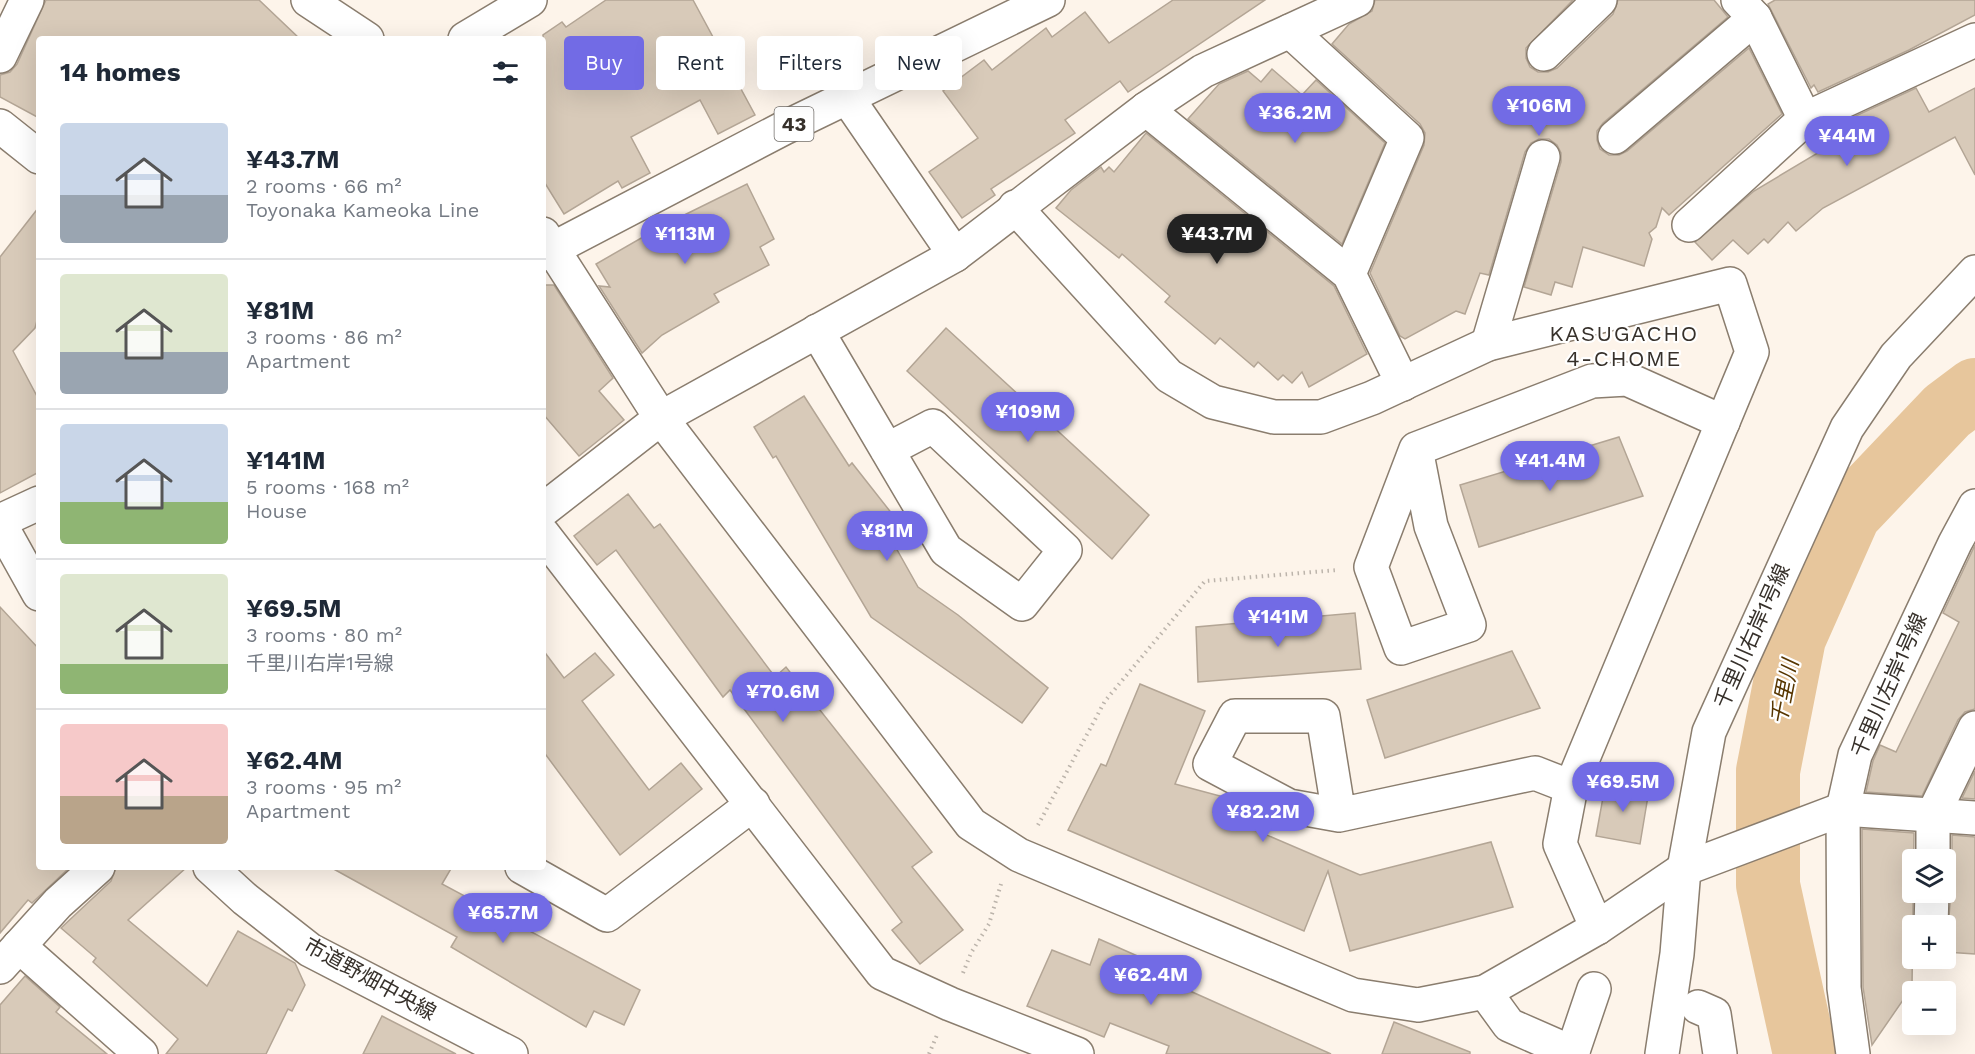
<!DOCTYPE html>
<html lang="en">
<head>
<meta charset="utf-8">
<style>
  body { margin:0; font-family:"Work Sans","Noto Sans JP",sans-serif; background:#f6f6f7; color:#1f2937; height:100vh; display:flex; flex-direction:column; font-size:22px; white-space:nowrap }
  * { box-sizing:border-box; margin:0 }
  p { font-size:20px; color:#747a83 }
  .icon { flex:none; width:33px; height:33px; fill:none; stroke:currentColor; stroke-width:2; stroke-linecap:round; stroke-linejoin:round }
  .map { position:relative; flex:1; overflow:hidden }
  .details { position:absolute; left:36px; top:36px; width:510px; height:834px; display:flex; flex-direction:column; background:#fff; border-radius:6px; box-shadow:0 6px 24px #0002 }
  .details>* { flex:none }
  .top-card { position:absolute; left:564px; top:36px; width:570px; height:54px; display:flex; gap:12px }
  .fabs { position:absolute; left:1902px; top:849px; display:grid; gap:12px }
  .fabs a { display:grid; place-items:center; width:54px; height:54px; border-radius:6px; background:#fff; box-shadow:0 6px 24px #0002; font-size:30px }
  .price { position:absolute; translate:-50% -51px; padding:0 14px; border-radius:21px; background:#726be5; color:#fff; font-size:20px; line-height:39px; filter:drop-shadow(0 2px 3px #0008) }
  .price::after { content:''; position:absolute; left:50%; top:36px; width:18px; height:14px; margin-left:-9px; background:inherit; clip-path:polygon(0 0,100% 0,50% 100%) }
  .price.active { background:#222; color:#fff }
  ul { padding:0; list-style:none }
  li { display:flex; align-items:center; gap:18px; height:150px; padding:0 24px }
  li+li { border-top:2px solid #e0e1e3 }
  li span { display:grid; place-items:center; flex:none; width:168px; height:120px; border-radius:6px; color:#555 }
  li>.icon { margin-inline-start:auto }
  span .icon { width:72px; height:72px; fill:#fffc; stroke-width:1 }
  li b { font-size:26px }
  h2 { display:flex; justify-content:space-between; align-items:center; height:72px; padding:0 24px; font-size:26px }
  .chip { padding:0 21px; border-radius:6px; background:#fff; box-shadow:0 6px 24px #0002; font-size:21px; line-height:54px }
  .chip.active { background:#726be5; color:#fff }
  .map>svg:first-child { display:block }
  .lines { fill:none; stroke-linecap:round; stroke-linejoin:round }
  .river { stroke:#e7c69c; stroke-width:64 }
  .building { fill:#d8cab9; stroke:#b3a595; stroke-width:1.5 }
  .street-casing { stroke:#8a7d6e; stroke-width:36 }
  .secondary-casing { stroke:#8a7d6e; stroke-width:36 }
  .primary-casing { stroke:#8a7d6e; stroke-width:36 }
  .path { stroke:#bcb4ab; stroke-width:4; stroke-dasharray:1.5 4.5; stroke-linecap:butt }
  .street { stroke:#fff; stroke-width:33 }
  .secondary { stroke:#fff; stroke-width:33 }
  .primary { stroke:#fff; stroke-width:33 }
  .labels { text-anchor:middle; stroke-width:4.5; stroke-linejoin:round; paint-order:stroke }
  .shield { fill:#fff; stroke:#736f6b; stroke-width:1.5 }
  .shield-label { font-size:20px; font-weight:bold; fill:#37312b }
  .street-label { font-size:21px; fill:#37312b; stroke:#fff }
  .neighbourhood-label { font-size:22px; letter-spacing:1.5px; fill:#37312b; stroke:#fff }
  .water-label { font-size:22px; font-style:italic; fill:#573601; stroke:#fff }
</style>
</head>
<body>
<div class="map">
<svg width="1975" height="1054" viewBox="0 0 1975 1054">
  <rect width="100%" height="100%" fill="#fdf4ea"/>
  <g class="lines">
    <!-- river -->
    <polyline class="river" points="1805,1054 1768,885 1768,771 1794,638 1849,514 1947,411 1975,390"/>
  </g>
  <!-- building -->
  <g class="building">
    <polygon points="46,0 259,0 300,39 39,39 39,118 0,97 0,75 10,72 17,64"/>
    <polygon points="606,0 693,0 755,115 718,134 700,100 631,137 650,173 622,188 618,181 564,214 543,180 543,35 562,22 566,27"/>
    <polygon points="1173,0 1265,0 1128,92 1120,81 1065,120 1075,133 991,189 995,195 962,218 929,172 978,138 943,91 984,60 992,70 1046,28 1052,37 1085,12 1109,43"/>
    <polygon points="1375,0 1573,0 1526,48 1526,58 1530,67 1538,72 1548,72 1557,68 1613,14 1618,0 1714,0 1728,17 1603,123 1597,131 1597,140 1600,149 1609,155 1619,155 1627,151 1749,48 1782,114 1669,215 1662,208 1656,227 1649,233 1652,239 1644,266 1583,247 1572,287 1555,282 1551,295 1524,287 1561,162 1561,153 1557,145 1549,139 1539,139 1531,143 1525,152 1489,275 1480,273 1465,314 1456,311 1405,339 1400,336 1370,273 1424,145 1425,133 1420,124 1332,44 1349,24 1372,11"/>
    <polygon points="1775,0 1975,0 1975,15 1909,50 1818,92 1814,85 1811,88 1768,4"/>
    <polygon points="1272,69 1302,95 1316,80 1385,143 1342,244 1188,119 1219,84 1248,71 1261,82"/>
    <polygon points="1916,88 1929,112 1975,88 1975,175 1955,137 1823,208 1796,231 1788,222 1768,243 1764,239 1748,254 1733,240 1712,260 1695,242 1754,191 1843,138 1836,125"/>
    <polygon points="1146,133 1334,286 1367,354 1309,387 1302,372 1292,383 1283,375 1278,380 1258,362 1254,367 1220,338 1215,344 1165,302 1170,296 1122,254 1119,258 1056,208 1071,190 1101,167 1104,172 1109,167 1114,172"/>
    <polygon points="747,184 774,239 760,247 769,265 714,294 719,302 662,335 642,353 599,286 610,287 596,264 664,225"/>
    <polygon points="39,207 39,313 35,328 13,351 39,400 39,472 0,493 0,257"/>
    <polygon points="543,285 554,285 613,378 599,391 624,420 579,456 543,414"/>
    <polygon points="946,328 1149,515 1112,559 907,371"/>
    <polygon points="804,396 849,466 852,463 904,529 891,539 918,587 958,615 1048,688 1022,723 871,617 776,456 773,458 754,427"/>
    <polygon points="1619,437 1643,496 1479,547 1460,485"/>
    <polygon points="628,494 654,528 660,524 775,677 786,667 932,852 912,867 963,930 920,964 892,930 902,922 730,690 723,697 616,550 597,565 574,536"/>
    <polygon points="1975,545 1975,709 1965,712 1958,720 1922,796 1866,792 1873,761 1880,745 1896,752 1959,622 1943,613"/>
    <polygon points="0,607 39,649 39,867 70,867 32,903 28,900 0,933"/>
    <polygon points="1355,613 1361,669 1198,682 1196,627"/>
    <polygon points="543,650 564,678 595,653 614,675 582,701 649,790 681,763 702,789 620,855 543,751"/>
    <polygon points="1512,651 1540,708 1385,758 1367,700"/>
    <polygon points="1140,684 1205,711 1175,784 1220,796 1213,812 1360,875 1491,842 1513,907 1350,951 1328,871 1304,931 1068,830 1101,764 1106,766"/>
    <polygon points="1975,771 1975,799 1962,798"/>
    <polygon points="1606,781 1649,790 1640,844 1596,836"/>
    <polygon points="1862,829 1914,833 1912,987 1872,1045 1863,987"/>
    <polygon points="1952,835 1975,837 1975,954 1946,952 1951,893 1946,873 1952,861"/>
    <polygon points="116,867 187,867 128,920 207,986 238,931 295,963 305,985 292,1011 288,1009 266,1054 166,1054 178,1039 93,962 96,958 61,928 111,881"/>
    <polygon points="330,867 452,867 442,884 640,990 624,1025 594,1011 586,1027 451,947 457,937"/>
    <polygon points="1099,939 1194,981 1190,991 1331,1054 1166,1054 1169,1046 1110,1023 1104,1037 1027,1006 1052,950 1090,965"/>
    <polygon points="25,976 60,1007 56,1012 107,1054 0,1054 0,1005"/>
    <polygon points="382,1016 456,1054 363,1054"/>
    <polygon points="1394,1022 1470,1052 1470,1054 1382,1054"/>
  </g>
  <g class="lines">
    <defs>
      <g id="street">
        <polyline points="308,0 367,39"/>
        <polyline points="1738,0 1755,18 1805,119"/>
        <polyline points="1290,31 1407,138 1349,274"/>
        <polyline points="465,39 530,0"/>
        <polyline points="1544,54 1600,0"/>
        <polyline points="0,56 27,0"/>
        <polyline points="848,99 955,255"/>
        <polyline points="1146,109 1349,274 1403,384"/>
        <polyline points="0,126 39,157"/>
        <polyline points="1615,137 1755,18"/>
        <polyline points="1015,207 1169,376 1213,402 1274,417 1321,417 1372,398 1488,344 1730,284 1752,352 1571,787 1560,844 1597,928"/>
        <polyline points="1689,225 1805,119 1975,40"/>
        <polyline points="543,234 661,418 971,824 1019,855 1353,995 1418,1005 1485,992 1597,928 1684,869 1843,809 1975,818"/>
        <polyline points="817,331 946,550 1022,604 1065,550 933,426 887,450"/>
        <polyline points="1488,344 1543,157"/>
        <polyline points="1416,449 1371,567 1401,648 1469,625 1431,526 1416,449 1592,381 1627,379 1723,422"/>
        <polyline points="543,510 661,418 955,255 1146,109 1203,71 1357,0"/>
        <polyline points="543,534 882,973 950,1004 1077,1054"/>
        <polyline points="1339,815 1323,716 1235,716 1210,764 1289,806 1339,815 1535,773 1571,787"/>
        <polyline points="1933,860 1933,815 1975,728"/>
        <polyline points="522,867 607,915 753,804"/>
        <polyline points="1931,926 1932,892"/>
        <polyline points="19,946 141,1054"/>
        <polyline points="0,967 58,903 98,867"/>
        <polyline points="1485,992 1509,1025 1573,1053"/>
        <polyline points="1698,1007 1714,1014 1720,1054"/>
        <polyline points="1572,1054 1594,989"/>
        <polyline points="1853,1054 1844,988 1843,809 1855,755 1955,543 1975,506"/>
      </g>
      <g id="secondary">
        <polyline points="0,524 39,594"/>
        <polyline points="210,867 245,899 310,950 511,1054"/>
        <polyline points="1662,1054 1677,954 1684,869 1709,732 1847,428 1896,356 1975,272"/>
      </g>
      <g id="primary">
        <polyline points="543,254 784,128 1048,0"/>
        <polyline points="0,521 39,503"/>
      </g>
    </defs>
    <!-- street casing -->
    <use href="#street" class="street-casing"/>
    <!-- secondary casing -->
    <use href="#secondary" class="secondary-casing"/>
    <!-- primary casing -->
    <use href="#primary" class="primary-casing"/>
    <!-- path -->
    <g class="path">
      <polyline points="1038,825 1105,701 1205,581 1338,570"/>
      <polyline points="963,973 971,953 989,924 1001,884"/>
      <polyline points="929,1054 937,1035"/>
    </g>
    <!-- street -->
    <use href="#street" class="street"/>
    <!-- secondary -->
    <use href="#secondary" class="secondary"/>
    <!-- primary -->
    <use href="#primary" class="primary"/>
  </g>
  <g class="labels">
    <!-- shield labels -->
    <rect class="shield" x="774.5" y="107" width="39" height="34" rx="4.5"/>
    <g class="shield-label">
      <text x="794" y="131">43</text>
    </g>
    <!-- street labels -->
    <g class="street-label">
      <text transform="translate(1752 636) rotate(-66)" y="7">千里川右岸1号線</text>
      <text transform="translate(1889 685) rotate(-66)" y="7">千里川左岸1号線</text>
      <text transform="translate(370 979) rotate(29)" y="7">市道野畑中央線</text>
    </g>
    <!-- neighbourhood labels -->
    <g class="neighbourhood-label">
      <text x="1624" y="341">KASUGACHO<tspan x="1624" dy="25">4-CHOME</tspan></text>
    </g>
    <!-- water labels -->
    <g class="water-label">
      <text transform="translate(1784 692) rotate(-79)" y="8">千里川</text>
    </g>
  </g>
</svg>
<div class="fabs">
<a><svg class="icon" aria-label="layers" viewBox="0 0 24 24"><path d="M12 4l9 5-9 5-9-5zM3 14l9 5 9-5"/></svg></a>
<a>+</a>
<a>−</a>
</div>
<b class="price" style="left:1539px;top:137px">¥106M</b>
<b class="price" style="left:1295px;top:144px">¥36.2M</b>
<b class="price" style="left:1847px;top:167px">¥44M</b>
<b class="price" style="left:685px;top:265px">¥113M</b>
<b class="price active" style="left:1217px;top:265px">¥43.7M</b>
<b class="price" style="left:1028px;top:443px">¥109M</b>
<b class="price" style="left:1550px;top:492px">¥41.4M</b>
<b class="price" style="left:887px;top:562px">¥81M</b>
<b class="price" style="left:1278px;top:648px">¥141M</b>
<b class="price" style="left:783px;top:723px">¥70.6M</b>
<b class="price" style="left:1623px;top:813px">¥69.5M</b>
<b class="price" style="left:1263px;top:843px">¥82.2M</b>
<b class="price" style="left:503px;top:944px">¥65.7M</b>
<b class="price" style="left:1151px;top:1006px">¥62.4M</b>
<div class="top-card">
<a class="chip active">Buy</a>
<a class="chip">Rent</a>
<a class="chip">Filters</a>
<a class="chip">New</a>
</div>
<section class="details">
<h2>14 homes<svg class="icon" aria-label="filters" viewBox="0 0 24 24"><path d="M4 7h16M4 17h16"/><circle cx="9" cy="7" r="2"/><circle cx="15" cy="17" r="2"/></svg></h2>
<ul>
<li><span style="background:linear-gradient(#c9d6e8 60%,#9aa5b1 0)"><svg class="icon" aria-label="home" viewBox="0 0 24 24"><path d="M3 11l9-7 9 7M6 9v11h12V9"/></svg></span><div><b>¥43.7M</b><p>2 rooms · 66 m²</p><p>Toyonaka Kameoka Line</p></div></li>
<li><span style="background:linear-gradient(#dfe7d0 65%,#9aa5b1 0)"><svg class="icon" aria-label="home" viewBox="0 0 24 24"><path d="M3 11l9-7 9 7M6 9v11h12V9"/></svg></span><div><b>¥81M</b><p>3 rooms · 86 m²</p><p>Apartment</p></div></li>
<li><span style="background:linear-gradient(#c9d6e8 65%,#8fb573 0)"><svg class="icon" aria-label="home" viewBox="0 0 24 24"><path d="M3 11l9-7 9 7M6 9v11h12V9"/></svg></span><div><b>¥141M</b><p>5 rooms · 168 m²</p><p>House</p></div></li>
<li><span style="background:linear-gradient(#dfe7d0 75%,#8fb573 0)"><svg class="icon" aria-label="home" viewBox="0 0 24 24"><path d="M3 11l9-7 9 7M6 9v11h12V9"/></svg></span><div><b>¥69.5M</b><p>3 rooms · 80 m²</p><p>千里川右岸1号線</p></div></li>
<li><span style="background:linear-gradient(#f6c9c9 60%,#b9a48a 0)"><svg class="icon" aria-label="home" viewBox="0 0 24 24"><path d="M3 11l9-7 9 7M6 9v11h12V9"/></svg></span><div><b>¥62.4M</b><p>3 rooms · 95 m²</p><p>Apartment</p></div></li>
</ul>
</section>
</div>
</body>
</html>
